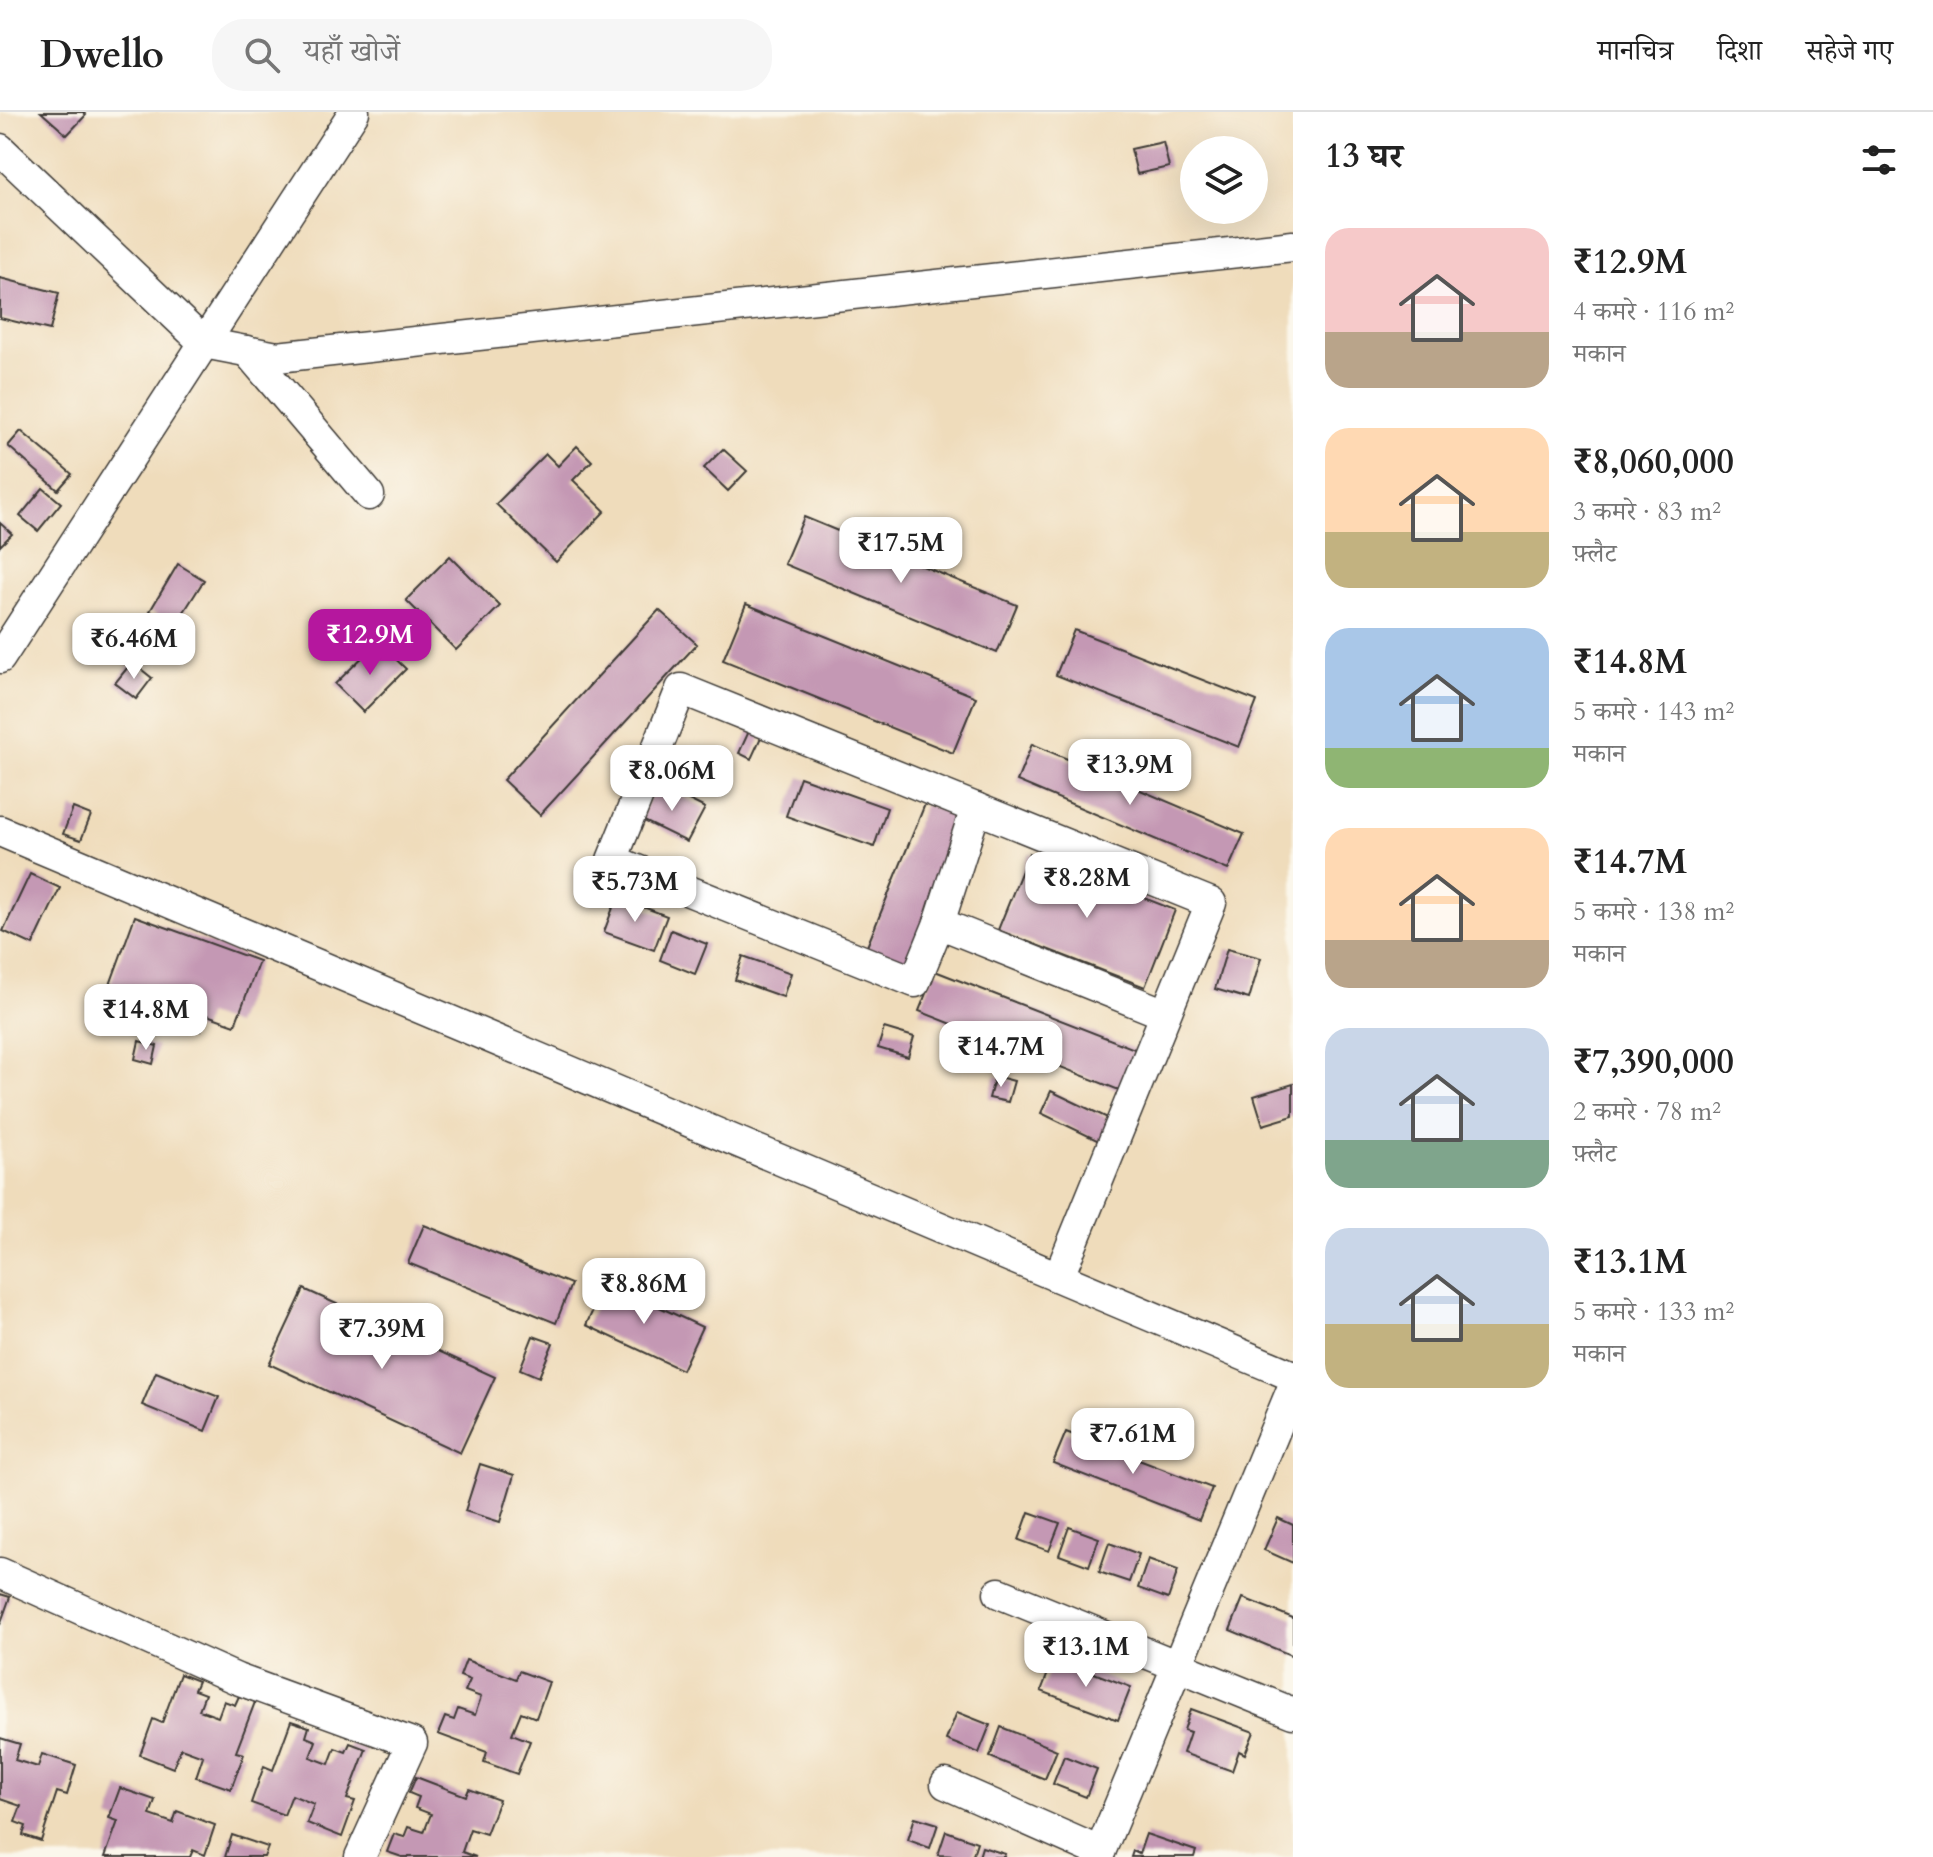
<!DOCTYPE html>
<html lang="hi">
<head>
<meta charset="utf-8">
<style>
  body { margin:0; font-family:Cardo,"Noto Serif Devanagari",serif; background:#f6f6f6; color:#222; height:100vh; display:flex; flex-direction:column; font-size:30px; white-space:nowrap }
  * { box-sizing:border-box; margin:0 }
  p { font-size:26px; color:#767676 }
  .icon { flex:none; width:44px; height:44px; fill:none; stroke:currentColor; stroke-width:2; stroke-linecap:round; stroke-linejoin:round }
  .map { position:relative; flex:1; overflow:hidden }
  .drawer { display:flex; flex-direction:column; background:#fff; width:640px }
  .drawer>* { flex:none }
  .buttons { position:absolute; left:1180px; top:24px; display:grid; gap:16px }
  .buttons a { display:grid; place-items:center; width:88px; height:88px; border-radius:50%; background:#fff; box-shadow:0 8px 32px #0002; font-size:40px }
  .price { position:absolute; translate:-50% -68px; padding:0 18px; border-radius:16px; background:#fff; color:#222; font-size:26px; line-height:52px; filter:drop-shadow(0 2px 4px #0008) }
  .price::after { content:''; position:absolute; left:50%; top:48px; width:24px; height:18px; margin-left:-12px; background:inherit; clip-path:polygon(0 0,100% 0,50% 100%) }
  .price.selected { background:#b5179e; color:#fff }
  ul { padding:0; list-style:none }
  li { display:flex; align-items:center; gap:24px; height:200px; padding:0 32px }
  li span { display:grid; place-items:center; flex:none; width:224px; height:160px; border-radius:24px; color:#555 }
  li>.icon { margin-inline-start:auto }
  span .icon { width:96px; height:96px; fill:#fffc; stroke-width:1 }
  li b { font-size:34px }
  h2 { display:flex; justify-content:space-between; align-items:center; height:96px; padding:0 32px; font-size:34px }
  header { display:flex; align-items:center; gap:48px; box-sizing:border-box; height:112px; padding:0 40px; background:#fff; border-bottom:2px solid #e0e0e0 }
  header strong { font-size:38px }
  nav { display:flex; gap:44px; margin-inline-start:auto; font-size:28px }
  .search { width:560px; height:72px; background:#f6f6f6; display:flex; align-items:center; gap:20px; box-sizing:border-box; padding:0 28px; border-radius:32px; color:#767676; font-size:30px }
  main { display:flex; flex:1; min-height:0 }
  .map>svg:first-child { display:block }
  .building { fill:#c498b4 }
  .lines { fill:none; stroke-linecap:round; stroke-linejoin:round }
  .minor-casing { stroke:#3c3934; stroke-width:33 }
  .minor { stroke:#fff; stroke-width:30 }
</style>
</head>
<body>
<header>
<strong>Dwello</strong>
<div class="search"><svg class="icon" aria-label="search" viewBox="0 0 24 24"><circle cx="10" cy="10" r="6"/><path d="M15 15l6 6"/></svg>यहाँ खोजें</div>
<nav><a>मानचित्र</a><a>दिशा</a><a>सहेजे गए</a></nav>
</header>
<main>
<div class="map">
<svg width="1293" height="1745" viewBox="0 0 1293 1745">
  <rect width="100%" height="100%" fill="#fbf7ec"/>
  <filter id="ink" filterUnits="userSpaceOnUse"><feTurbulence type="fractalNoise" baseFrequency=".0125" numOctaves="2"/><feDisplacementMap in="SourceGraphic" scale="16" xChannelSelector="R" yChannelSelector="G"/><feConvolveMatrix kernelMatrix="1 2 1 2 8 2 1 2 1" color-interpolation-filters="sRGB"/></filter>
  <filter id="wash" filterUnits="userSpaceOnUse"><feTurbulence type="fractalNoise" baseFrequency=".006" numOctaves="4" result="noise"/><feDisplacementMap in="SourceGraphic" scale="32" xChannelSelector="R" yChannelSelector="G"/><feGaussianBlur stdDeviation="1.8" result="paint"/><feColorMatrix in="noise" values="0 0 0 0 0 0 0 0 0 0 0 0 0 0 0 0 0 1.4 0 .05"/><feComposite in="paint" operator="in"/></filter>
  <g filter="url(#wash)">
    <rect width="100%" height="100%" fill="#efdcbb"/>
    <g id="blocks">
      <!-- building -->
      <g class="building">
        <polygon points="41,0 83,0 86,3 67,23"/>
        <polygon points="1163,30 1169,55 1137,62 1131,37"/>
        <polygon points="0,166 59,181 50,218 0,206"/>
        <polygon points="21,319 72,362 58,378 8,334"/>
        <polygon points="577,334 592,349 573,368 605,399 556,450 496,392 546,342 558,354"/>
        <polygon points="723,337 747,359 728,379 704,356"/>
        <polygon points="43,376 61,391 38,419 20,404"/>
        <polygon points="804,405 1017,493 997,541 784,452"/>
        <polygon points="0,411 12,422 0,434"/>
        <polygon points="450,444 500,494 456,538 406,488"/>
        <polygon points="178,452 204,468 175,514 150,499"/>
        <polygon points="746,492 976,585 953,641 723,548"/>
        <polygon points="659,498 697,532 540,703 503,668"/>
        <polygon points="1074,518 1257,589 1239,635 1056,563"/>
        <polygon points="378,530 406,557 363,600 335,572"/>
        <polygon points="132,550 152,566 136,587 115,571"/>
        <polygon points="750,617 762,623 751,647 739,641"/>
        <polygon points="1032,632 1244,722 1228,758 1017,669"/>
        <polygon points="800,665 887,696 874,735 786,704"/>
        <polygon points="657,672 705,696 687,730 640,707"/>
        <polygon points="925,692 966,708 908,854 866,837"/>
        <polygon points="73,696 91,703 81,728 63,722"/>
        <polygon points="1029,741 1175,798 1145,875 998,818"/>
        <polygon points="30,762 60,776 33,833 3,819"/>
        <polygon points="617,785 667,804 654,838 604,820"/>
        <polygon points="135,804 259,849 235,913 207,903 201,919 106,884"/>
        <polygon points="671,818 707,832 695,862 660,848"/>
        <polygon points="1227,837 1261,846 1249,887 1215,877"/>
        <polygon points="743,844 791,861 783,885 735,868"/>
        <polygon points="935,859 1145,941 1129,982 919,899"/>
        <polygon points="884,916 914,925 908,945 878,936"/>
        <polygon points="139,929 157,934 153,952 135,947"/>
        <polygon points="995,964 1014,969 1008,990 989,986"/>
        <polygon points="1293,972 1293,1004 1263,1013 1254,984"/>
        <polygon points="1051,979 1114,1009 1103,1031 1041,1001"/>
        <polygon points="424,1113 571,1172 556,1211 408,1151"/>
        <polygon points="606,1170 702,1215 682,1258 586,1213"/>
        <polygon points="304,1177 495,1265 460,1341 269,1252"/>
        <polygon points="533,1224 553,1231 539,1265 520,1257"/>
        <polygon points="156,1260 219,1285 205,1319 142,1293"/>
        <polygon points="1066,1320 1212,1376 1199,1408 1053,1351"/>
        <polygon points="480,1352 514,1363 500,1410 465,1399"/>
        <polygon points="1029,1400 1060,1411 1049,1439 1019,1428"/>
        <polygon points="1278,1406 1293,1413 1293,1451 1264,1438"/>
        <polygon points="1069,1415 1099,1426 1089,1454 1059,1443"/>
        <polygon points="1109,1431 1139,1442 1129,1470 1099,1460"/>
        <polygon points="1148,1447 1178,1458 1168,1487 1138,1476"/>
        <polygon points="0,1482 10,1485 0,1513"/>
        <polygon points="1243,1486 1293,1506 1293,1544 1230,1518"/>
        <polygon points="1054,1546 1131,1575 1118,1608 1041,1579"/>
        <polygon points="466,1548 516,1567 519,1559 549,1570 536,1606 521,1600 512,1622 530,1629 517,1662 484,1650 487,1640 438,1622 445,1605 454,1608 458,1597 475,1603 481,1585 465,1579 470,1568 460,1564"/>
        <polygon points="180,1562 198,1569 194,1578 205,1582 199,1598 218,1605 224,1589 235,1593 239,1584 255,1590 236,1640 244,1642 231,1677 196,1665 203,1644 181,1636 173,1656 140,1643 153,1607 162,1611"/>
        <polygon points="1191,1597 1254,1620 1245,1642 1239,1639 1232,1659 1183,1641 1190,1620 1184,1618"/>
        <polygon points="957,1600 990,1613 979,1641 946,1628"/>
        <polygon points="291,1609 309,1615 306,1625 316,1629 310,1645 329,1652 335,1636 346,1640 350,1631 366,1637 347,1687 355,1689 342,1725 307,1711 314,1692 292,1683 284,1703 251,1691 264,1654 273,1658"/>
        <polygon points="1001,1615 1057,1638 1045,1667 990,1645"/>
        <polygon points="0,1626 20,1632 15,1648 38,1655 42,1642 76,1653 67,1683 57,1680 41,1729 23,1723 26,1714 15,1710 21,1694 0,1687"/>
        <polygon points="1064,1644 1097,1657 1086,1685 1053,1672"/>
        <polygon points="416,1665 466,1684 469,1677 499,1688 486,1722 470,1717 462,1740 476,1745 402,1745 387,1740 394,1722 404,1725 408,1715 424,1720 431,1702 415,1696 419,1685 409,1681"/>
        <polygon points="120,1676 155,1688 150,1703 173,1711 177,1699 215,1713 205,1743 193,1738 190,1745 105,1745 118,1709 109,1706"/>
        <polygon points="915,1705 938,1712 930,1736 908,1728"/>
        <polygon points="946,1719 977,1730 972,1745 938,1743"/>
        <polygon points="1146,1722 1196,1739 1194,1745 1131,1745 1133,1739 1139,1742"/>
        <polygon points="232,1723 268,1735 264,1745 225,1745"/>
        <polygon points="982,1735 1005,1742 1004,1745 979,1745"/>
      </g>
    </g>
  </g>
  <g filter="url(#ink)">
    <use href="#blocks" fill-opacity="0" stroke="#3c3934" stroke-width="2"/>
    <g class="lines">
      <defs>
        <g id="minor">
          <polyline points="0,37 204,231 277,245 1293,134"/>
          <polyline points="247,239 369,383"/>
          <polyline points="0,546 354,0"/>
          <polyline points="0,719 1293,1264"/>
          <polyline points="939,811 976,696"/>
          <polyline points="1059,1164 1211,791 681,577 612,748 915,870 939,811 1165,902"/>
          <polyline points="0,1461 237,1567 412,1631 360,1745"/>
          <polyline points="999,1481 1293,1601"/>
          <polyline points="946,1672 1100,1740"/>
          <polyline points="1098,1745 1293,1275"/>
        </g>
      </defs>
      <!-- minor casing -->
      <use href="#minor" class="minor-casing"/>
      <!-- minor -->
      <use href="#minor" class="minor"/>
    </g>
  </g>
</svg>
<div class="buttons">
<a><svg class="icon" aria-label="layers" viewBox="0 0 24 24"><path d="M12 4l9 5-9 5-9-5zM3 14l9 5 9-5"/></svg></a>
</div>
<b class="price" style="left:901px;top:473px">₹17.5M</b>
<b class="price selected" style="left:370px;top:565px">₹12.9M</b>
<b class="price" style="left:134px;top:569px">₹6.46M</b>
<b class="price" style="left:1130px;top:695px">₹13.9M</b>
<b class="price" style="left:672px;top:701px">₹8.06M</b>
<b class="price" style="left:1087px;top:808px">₹8.28M</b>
<b class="price" style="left:635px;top:812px">₹5.73M</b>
<b class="price" style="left:146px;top:940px">₹14.8M</b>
<b class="price" style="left:1001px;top:977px">₹14.7M</b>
<b class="price" style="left:644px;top:1214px">₹8.86M</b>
<b class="price" style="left:382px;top:1259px">₹7.39M</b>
<b class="price" style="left:1133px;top:1364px">₹7.61M</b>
<b class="price" style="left:1086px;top:1577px">₹13.1M</b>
</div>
<section class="drawer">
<h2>13 घर<svg class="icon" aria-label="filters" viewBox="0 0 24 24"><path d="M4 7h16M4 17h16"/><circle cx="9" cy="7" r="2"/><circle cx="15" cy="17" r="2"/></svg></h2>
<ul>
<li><span style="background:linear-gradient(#f6c9c9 65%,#b9a48a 0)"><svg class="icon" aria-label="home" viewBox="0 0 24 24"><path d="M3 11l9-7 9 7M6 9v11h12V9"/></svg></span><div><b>₹12.9M</b><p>4 कमरे · 116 m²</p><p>मकान</p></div></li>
<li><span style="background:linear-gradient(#ffd9b3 65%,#c2b280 0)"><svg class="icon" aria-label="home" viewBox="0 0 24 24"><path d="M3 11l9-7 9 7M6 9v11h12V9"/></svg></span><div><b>₹8,060,000</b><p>3 कमरे · 83 m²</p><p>फ़्लैट</p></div></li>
<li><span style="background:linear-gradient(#a9c7e8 75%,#8fb573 0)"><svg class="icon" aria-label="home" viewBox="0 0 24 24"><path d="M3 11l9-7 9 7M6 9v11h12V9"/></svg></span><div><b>₹14.8M</b><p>5 कमरे · 143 m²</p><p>मकान</p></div></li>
<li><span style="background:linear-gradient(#ffd9b3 70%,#b9a48a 0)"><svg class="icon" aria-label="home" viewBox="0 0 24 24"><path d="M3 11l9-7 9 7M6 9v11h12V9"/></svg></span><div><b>₹14.7M</b><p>5 कमरे · 138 m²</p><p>मकान</p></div></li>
<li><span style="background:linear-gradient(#c9d6e8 70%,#7fa58c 0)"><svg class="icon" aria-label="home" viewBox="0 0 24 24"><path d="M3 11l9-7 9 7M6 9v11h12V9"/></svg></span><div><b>₹7,390,000</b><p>2 कमरे · 78 m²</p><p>फ़्लैट</p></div></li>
<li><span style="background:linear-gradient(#c9d6e8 60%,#c2b280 0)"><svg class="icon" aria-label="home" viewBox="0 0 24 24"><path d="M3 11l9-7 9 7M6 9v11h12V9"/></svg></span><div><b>₹13.1M</b><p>5 कमरे · 133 m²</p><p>मकान</p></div></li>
</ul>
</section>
</main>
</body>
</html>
